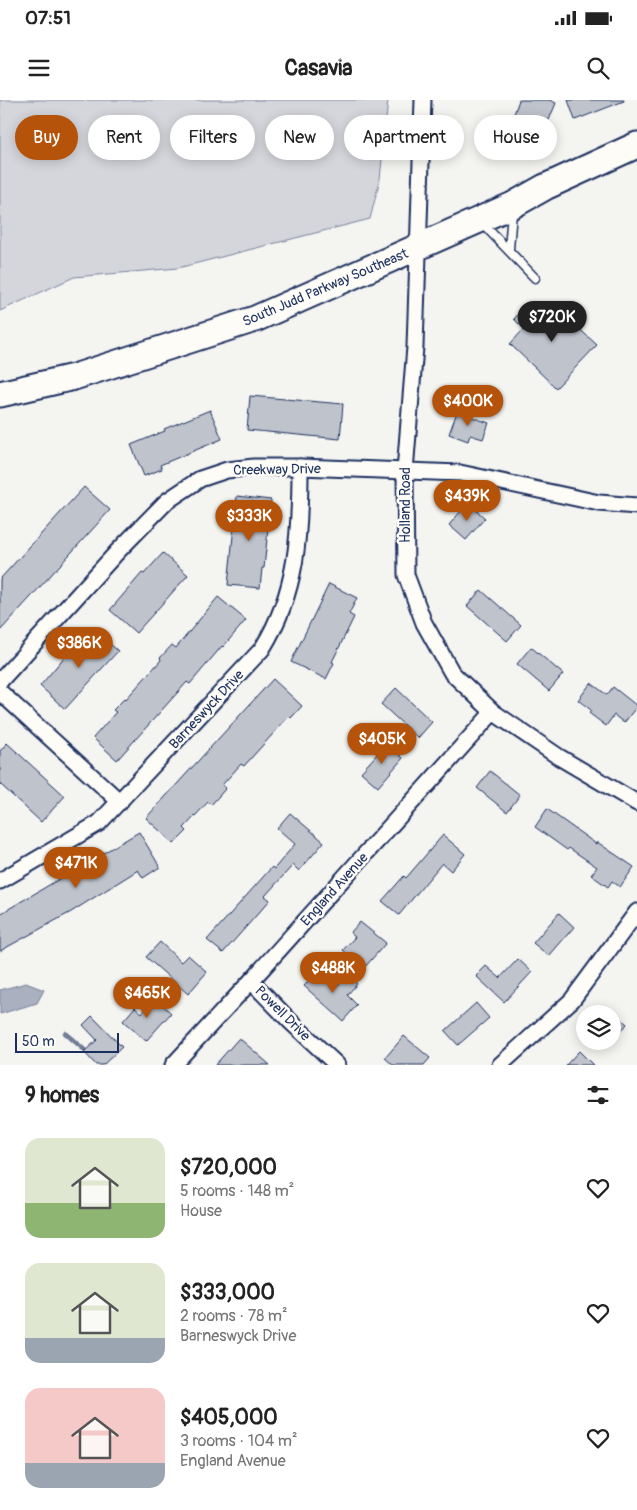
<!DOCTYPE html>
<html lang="en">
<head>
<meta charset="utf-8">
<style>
  body { margin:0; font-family:Pangolin,sans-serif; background:#f2f2f2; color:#222; height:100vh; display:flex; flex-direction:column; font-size:19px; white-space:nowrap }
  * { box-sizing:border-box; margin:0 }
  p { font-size:16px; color:#767676 }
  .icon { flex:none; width:28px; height:28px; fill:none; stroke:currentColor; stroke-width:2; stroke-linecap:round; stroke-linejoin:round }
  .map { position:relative; height:965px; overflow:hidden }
  .sheet { display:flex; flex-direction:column; background:#fff; flex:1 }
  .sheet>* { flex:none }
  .guide { position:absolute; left:15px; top:15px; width:608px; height:45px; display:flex; gap:10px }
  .fabs { position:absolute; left:576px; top:905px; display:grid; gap:10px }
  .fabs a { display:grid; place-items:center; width:45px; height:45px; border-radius:50%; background:#fff; box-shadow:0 2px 12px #0003; font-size:25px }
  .scale { position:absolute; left:15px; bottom:12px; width:104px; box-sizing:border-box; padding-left:5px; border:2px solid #1b2f5e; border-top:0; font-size:14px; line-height:18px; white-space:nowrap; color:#1b2f5e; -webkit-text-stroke:4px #fdfcf7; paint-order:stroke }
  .price { position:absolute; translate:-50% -42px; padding:0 11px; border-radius:18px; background:#b45309; color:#fff; font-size:16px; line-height:32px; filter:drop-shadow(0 1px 2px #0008) }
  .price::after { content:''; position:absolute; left:50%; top:30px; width:15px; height:11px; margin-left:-8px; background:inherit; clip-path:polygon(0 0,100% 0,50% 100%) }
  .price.current { background:#222; color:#fff }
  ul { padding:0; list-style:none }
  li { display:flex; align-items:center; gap:15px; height:125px; padding:0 25px }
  li span { display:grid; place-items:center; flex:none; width:140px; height:100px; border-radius:15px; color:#555 }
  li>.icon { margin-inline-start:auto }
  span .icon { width:60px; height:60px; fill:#fffc; stroke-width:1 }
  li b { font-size:21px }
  h2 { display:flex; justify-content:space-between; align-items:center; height:60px; padding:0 25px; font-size:21px }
  .pill { padding:0 18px; border-radius:22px; background:#fff; box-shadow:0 2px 12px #0003; font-size:18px; line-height:45px }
  .pill.current { background:#b45309; color:#fff }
  .status { display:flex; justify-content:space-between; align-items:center; height:35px; padding:0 25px; background:#fff; direction:ltr }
  .status svg { height:14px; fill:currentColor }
  header { display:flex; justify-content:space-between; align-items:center; height:65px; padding:0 25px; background:#fff; font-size:22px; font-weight:700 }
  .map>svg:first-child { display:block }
  .green { fill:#d4d6db; stroke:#78829c }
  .water { fill:#aab0bf; stroke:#717c98 }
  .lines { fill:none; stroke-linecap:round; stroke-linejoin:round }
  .stream { stroke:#717c98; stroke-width:4.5 }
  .building { fill:#bfc3cc; stroke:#1b2f5e }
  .service-casing { stroke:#1b2f5e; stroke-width:11 }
  .minor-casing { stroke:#1b2f5e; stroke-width:19 }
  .trunk-casing { stroke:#1b2f5e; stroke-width:29 }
  .service { stroke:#fdfcf7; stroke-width:8 }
  .minor { stroke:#fdfcf7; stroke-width:15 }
  .trunk { stroke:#fdfcf7; stroke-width:25 }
  .labels { text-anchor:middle; stroke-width:5; stroke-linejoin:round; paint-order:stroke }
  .street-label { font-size:14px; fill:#1b2f5e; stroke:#fdfcf7 }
</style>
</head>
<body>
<div class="status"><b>07:51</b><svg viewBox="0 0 49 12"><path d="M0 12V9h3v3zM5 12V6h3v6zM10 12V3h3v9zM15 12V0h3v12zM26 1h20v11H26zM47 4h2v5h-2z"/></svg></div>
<header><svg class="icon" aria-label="menu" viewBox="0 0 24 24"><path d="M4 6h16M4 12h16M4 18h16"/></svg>Casavia<svg class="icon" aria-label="search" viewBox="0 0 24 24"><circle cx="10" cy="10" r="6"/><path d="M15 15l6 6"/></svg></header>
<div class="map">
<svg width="637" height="965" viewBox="0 0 637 965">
  <rect width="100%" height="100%" fill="#f4f4f1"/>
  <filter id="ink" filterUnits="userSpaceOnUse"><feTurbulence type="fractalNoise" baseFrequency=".02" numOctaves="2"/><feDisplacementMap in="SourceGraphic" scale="10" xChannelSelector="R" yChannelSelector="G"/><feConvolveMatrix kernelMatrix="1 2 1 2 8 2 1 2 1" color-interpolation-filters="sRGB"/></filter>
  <g filter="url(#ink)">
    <!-- green -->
    <polygon class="green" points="0,0 388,0 380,79 370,119 178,168 74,177 0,211"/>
    <!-- water -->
    <polygon class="water" points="26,883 44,890 37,903 0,914 0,890"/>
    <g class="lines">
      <!-- stream -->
      <polyline class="stream" points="65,933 88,953"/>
    </g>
    <!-- building -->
    <g class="building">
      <polygon points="519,0 549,0 556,3 546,27 514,14"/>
      <polygon points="568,0 624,0 624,1 575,20"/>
      <polygon points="550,202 597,245 556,288 510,244 524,229 514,219 525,206 536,217"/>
      <polygon points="250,296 343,304 340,339 247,330"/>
      <polygon points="210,310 222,339 160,365 162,369 144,376 131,345 165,331 164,329"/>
      <polygon points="457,312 489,323 483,339 470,335 468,341 449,334"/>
      <polygon points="84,387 110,410 0,531 0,479"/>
      <polygon points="237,396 271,400 264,468 262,468 260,488 228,485"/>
      <polygon points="468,403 485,418 466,440 449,425"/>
      <polygon points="163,453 188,475 136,533 110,510 142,473 144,474"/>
      <polygon points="329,484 357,498 349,514 354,517 332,562 334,563 326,579 291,562"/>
      <polygon points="481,490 521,525 507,541 467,506"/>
      <polygon points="218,497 246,520 223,547 222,546 190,584 187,582 117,660 93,638 116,612 113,610 125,598 126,599 161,560 160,558 172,545 176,548"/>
      <polygon points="93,529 118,551 65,609 40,586 71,549 73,550"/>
      <polygon points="531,547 563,574 549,591 517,564"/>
      <polygon points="273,579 302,606 291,618 289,616 244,666 241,664 222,685 226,688 211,705 208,702 184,728 187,731 174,744 146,718"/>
      <polygon points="591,583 607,595 613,587 637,606 624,623 614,615 606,626 589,613 591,610 578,600"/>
      <polygon points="396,588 432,622 418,638 381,604"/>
      <polygon points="7,643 65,696 41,722 0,684 0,651"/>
      <polygon points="386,644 403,658 378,687 361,672"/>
      <polygon points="490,671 520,695 507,712 477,688"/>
      <polygon points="547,709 596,744 597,742 634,767 620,787 612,781 608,787 591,775 597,767 569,748 567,750 535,727"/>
      <polygon points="290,713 324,742 299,771 293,765 265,796 270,800 223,853 207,840 272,767 274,769 295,744 277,728"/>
      <polygon points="139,732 160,767 143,778 138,770 71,812 0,851 0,814"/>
      <polygon points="443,735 465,754 451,771 442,763 399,815 382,801 404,776 406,778"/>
      <polygon points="559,813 574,827 549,856 533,843"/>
      <polygon points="360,822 386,843 364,868 343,850 355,837 350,833"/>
      <polygon points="160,842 181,862 188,855 207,872 188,894 146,857"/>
      <polygon points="518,859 532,872 504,902 476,876 486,866 500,878"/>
      <polygon points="318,871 336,887 347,875 357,884 347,895 357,905 343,921 304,886"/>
      <polygon points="155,898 171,913 146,941 123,921 135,907 142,913"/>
      <polygon points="476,903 489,918 458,945 445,931"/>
      <polygon points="612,911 627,924 612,941"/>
      <polygon points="92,916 122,947 103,965 96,965 84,952 97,940 83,925"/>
      <polygon points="404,936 430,958 424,965 393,965 385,958"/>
      <polygon points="239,938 270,965 215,965"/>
      <polygon points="579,951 593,965 566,965"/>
    </g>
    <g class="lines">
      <defs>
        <g id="service">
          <polyline points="482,123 535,178"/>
          <polyline points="509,149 512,112"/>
        </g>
        <g id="minor">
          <polyline points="423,0 415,247 405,371 406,475 424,523 452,573 493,612 559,657 637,703"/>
          <polyline points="0,581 118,451 167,401 200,379 227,370 254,367 300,367 460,373 599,403 637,406"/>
          <polyline points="0,592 120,702"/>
          <path d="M 0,781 L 99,723 L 262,549 C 298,491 300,434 300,367"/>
          <polyline points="251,881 291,922 337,965"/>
          <polyline points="173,965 251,881 493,612"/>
          <polyline points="500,965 572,900 637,812"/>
        </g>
        <polyline id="trunk" points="0,294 74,277 255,219 513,105 545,87 637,45"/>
      </defs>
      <!-- service casing -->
      <use href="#service" class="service-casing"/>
      <!-- minor casing -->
      <use href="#minor" class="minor-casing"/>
      <!-- trunk casing -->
      <use href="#trunk" class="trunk-casing"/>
      <!-- service -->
      <use href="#service" class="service"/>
      <!-- minor -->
      <use href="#minor" class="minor"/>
      <!-- trunk -->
      <use href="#trunk" class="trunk"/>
    </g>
  </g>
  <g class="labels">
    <!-- street labels -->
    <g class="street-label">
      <text transform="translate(325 187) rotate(-23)" y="5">South Judd Parkway Southeast</text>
      <text transform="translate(277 369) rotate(-1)" y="5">Creekway Drive</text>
      <text transform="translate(405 405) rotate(-90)" y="5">Holland Road</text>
      <text transform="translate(206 609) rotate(-47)" y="5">Barneswyck Drive</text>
      <text transform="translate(334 789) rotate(-48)" y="5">England Avenue</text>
      <text transform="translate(283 913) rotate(45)" y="5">Powell Drive</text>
    </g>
  </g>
</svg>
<div class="fabs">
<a><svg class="icon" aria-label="layers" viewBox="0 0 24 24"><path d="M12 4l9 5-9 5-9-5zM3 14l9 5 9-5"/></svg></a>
</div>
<div class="scale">50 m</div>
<b class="price current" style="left:552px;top:243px">$720K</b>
<b class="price" style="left:468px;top:327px">$400K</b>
<b class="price" style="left:467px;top:422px">$439K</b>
<b class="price" style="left:249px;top:442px">$333K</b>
<b class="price" style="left:79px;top:569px">$386K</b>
<b class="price" style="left:382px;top:665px">$405K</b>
<b class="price" style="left:76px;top:789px">$471K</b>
<b class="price" style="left:333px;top:894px">$488K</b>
<b class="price" style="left:147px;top:919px">$465K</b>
<div class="guide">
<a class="pill current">Buy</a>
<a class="pill">Rent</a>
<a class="pill">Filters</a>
<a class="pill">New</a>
<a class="pill">Apartment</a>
<a class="pill">House</a>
</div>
</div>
<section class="sheet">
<h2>9 homes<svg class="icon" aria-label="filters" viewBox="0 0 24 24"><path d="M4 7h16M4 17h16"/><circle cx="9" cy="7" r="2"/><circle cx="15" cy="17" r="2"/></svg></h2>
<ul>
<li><span style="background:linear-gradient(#dfe7d0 65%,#8fb573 0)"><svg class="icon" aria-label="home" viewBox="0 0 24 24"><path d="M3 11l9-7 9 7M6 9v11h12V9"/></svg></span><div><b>$720,000</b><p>5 rooms · 148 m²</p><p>House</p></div><svg class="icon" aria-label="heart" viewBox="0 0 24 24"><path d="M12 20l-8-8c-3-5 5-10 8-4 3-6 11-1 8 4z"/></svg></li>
<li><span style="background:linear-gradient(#dfe7d0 75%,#9aa5b1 0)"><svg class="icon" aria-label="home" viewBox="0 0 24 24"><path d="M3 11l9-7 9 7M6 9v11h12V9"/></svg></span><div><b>$333,000</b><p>2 rooms · 78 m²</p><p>Barneswyck Drive</p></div><svg class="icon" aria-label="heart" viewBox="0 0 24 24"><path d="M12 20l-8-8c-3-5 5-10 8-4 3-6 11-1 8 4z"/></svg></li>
<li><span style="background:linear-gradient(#f6c9c9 75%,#9aa5b1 0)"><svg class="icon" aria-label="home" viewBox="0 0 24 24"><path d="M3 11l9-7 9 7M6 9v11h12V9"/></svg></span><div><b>$405,000</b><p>3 rooms · 104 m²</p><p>England Avenue</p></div><svg class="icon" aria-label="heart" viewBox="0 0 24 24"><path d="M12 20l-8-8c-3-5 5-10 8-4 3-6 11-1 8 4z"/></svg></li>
</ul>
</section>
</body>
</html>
